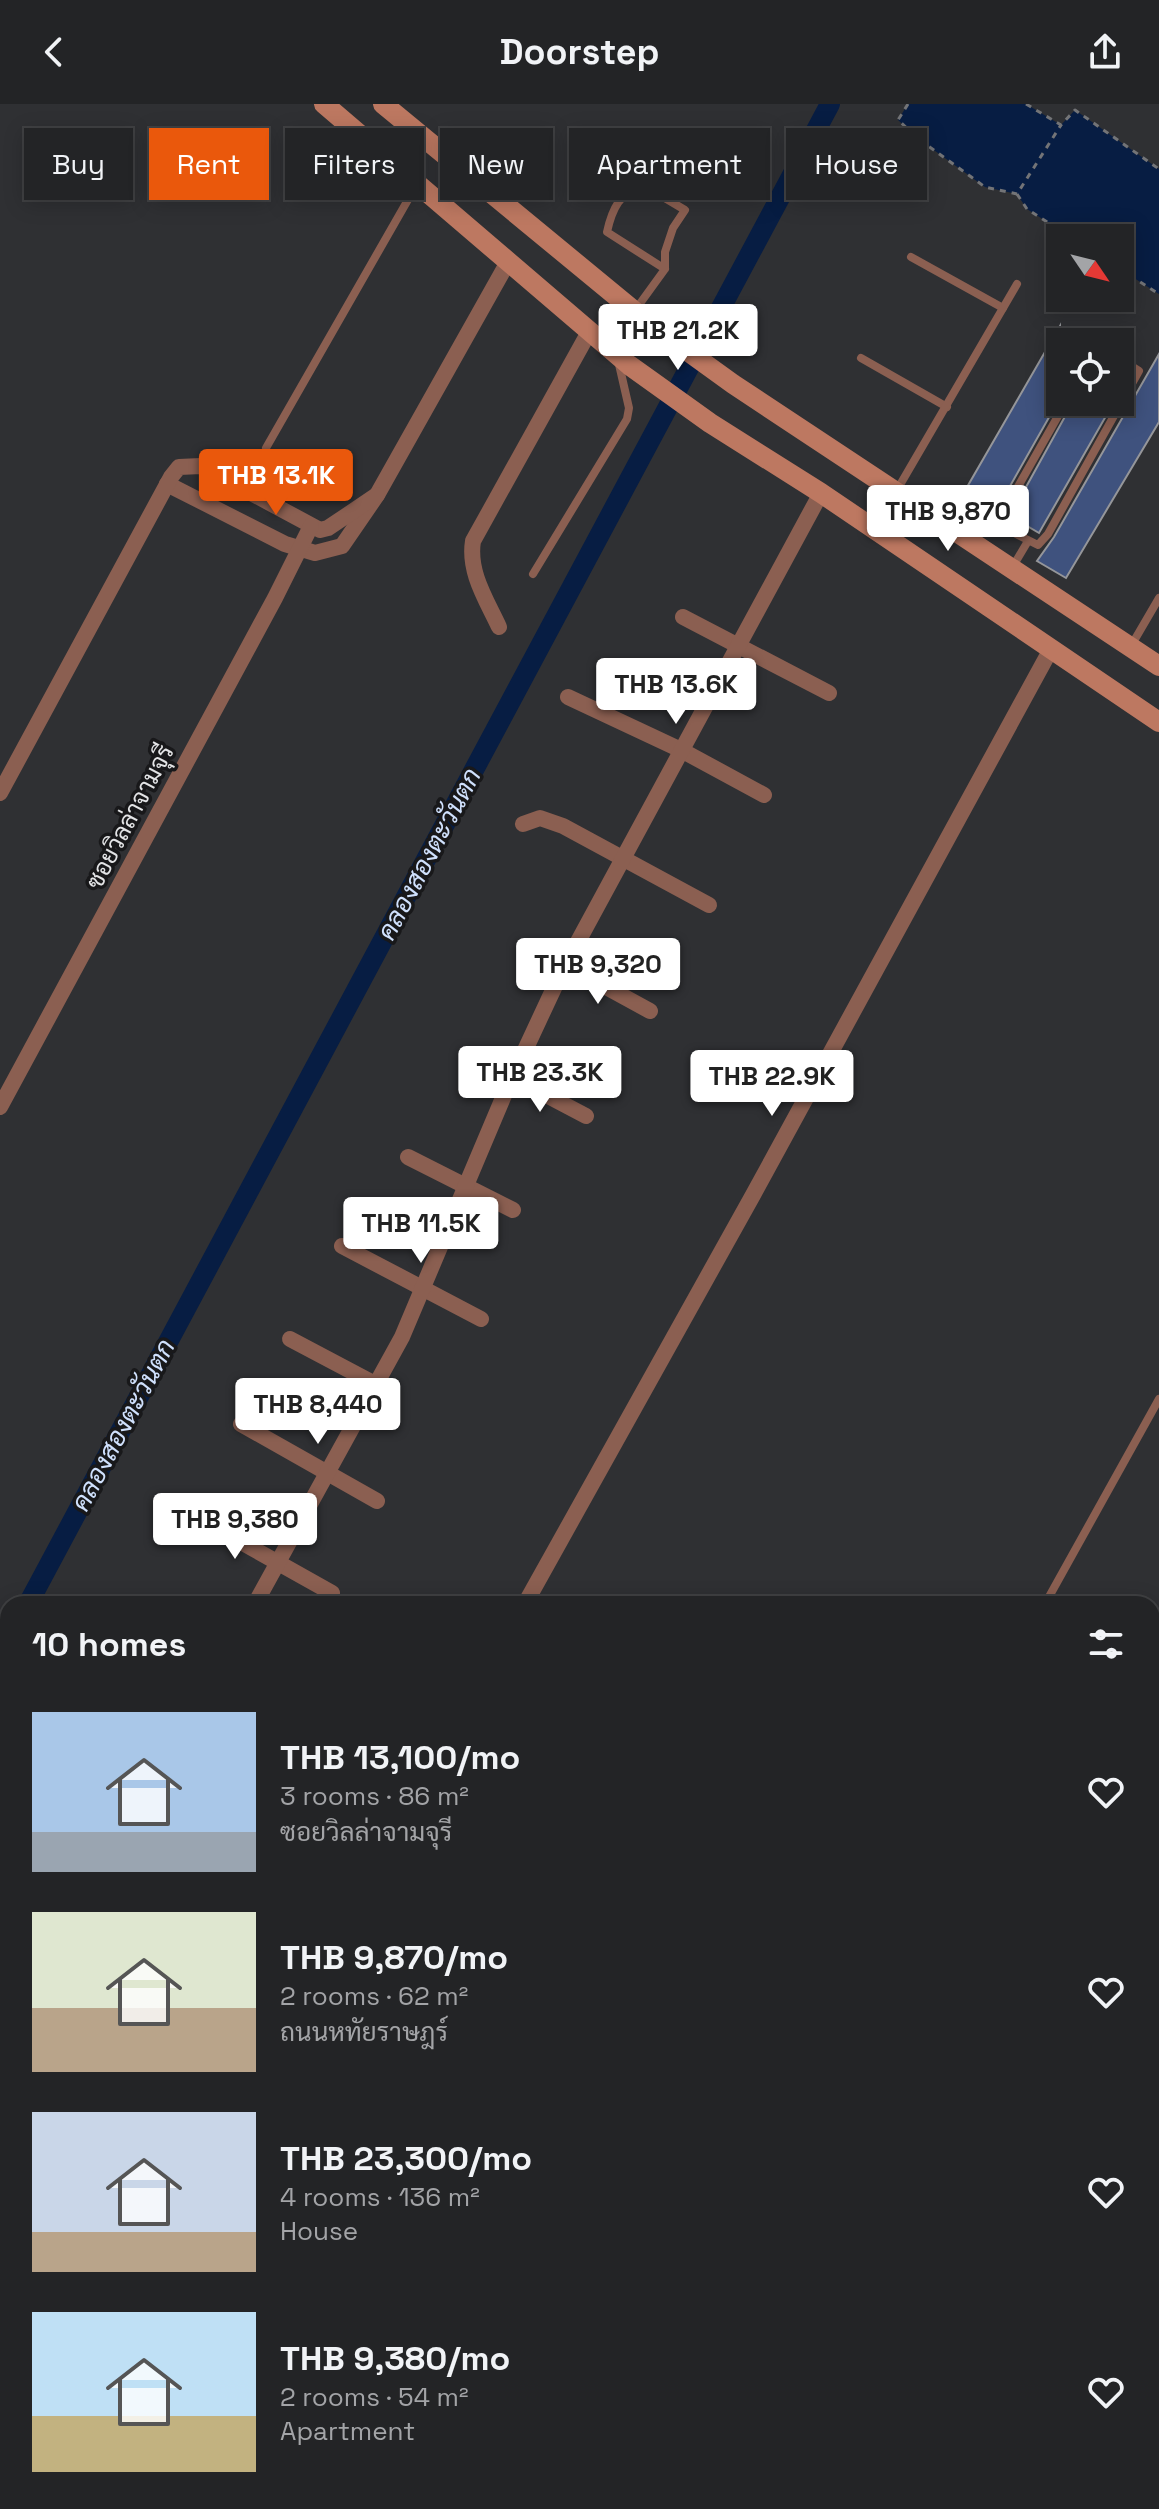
<!DOCTYPE html>
<html lang="en">
<head>
<meta charset="utf-8">
<style>
  body { margin:0; font-family:"Space Grotesk",Sarabun,sans-serif; background:#2b2c2e; color:#f1f3f6; height:100vh; display:flex; flex-direction:column; font-size:30px; white-space:nowrap }
  * { box-sizing:border-box; margin:0 }
  p { font-size:26px; color:#a3a4a7 }
  .icon { flex:none; width:44px; height:44px; fill:none; stroke:currentColor; stroke-width:2; stroke-linecap:round; stroke-linejoin:round }
  .map { position:relative; flex:1; overflow:hidden }
  .drawer { position:absolute; left:0px; top:1492px; width:1160px; height:914px; display:flex; flex-direction:column; background:#232426; border-radius:24px 24px 0 0; box-shadow:0 4px 20px #0003,0 0 0 2px #404143 }
  .drawer>* { flex:none }
  .top-card { position:absolute; left:24px; top:24px; width:1112px; height:72px; display:flex; gap:16px }
  .needle { width:52px; rotate:125deg }
  .buttons { position:absolute; left:1046px; top:120px; display:grid; gap:16px }
  .buttons a { display:grid; place-items:center; width:88px; height:88px; border-radius:0px; background:#232426; box-shadow:0 4px 20px #0003,0 0 0 2px #404143; font-size:40px }
  .price { position:absolute; translate:-50% -68px; padding:0 18px; border-radius:8px; background:#fff; color:#222; font-size:26px; line-height:52px; filter:drop-shadow(0 2px 4px #0008) }
  .price::after { content:''; position:absolute; left:50%; top:48px; width:24px; height:18px; margin-left:-12px; background:inherit; clip-path:polygon(0 0,100% 0,50% 100%) }
  .price.active { background:#ea580c; color:#fff }
  ul { padding:0; list-style:none }
  li { display:flex; align-items:center; gap:24px; height:200px; padding:0 32px }
  li span { display:grid; place-items:center; flex:none; width:224px; height:160px; border-radius:0px; color:#555 }
  li>.icon { margin-inline-start:auto }
  span .icon { width:96px; height:96px; fill:#fffc; stroke-width:1 }
  li b { font-size:34px }
  h2 { display:flex; justify-content:space-between; align-items:center; height:96px; padding:0 32px; font-size:34px }
  .chip { padding:0 28px; border-radius:0px; background:#232426; box-shadow:0 4px 20px #0003,0 0 0 2px #404143; font-size:28px; line-height:72px }
  .chip.active { background:#ea580c; color:#fff }
  header { display:flex; justify-content:space-between; align-items:center; height:104px; padding:0 32px; background:#232426; font-size:36px; font-weight:800 }
  .map>svg:first-child { display:block }
  .water { fill:#071d43 }
  .lines { fill:none; stroke-linecap:round; stroke-linejoin:round }
  .canal { stroke:#071d43; stroke-width:20 }
  .building { fill:#3f527e; stroke:#95969a; stroke-width:2 }
  .path { stroke:#737477; stroke-width:3; stroke-dasharray:6 6; stroke-linecap:butt }
  .service { stroke:#8b5f51; stroke-width:8 }
  .minor { stroke:#8b5f51; stroke-width:16 }
  .secondary { stroke:#bd7861; stroke-width:20 }
  .labels { text-anchor:middle; stroke-width:7; stroke-linejoin:round; paint-order:stroke }
  .street-label { font-size:24px; fill:#e3e4e6; stroke:#18181a }
  .water-label { font-size:26px; font-style:italic; fill:#d0e1fd; stroke:#18181a }
</style>
</head>
<body>
<header><svg class="icon" aria-label="back" viewBox="0 0 24 24"><path d="M15 5l-7 7 7 7"/></svg>Doorstep<svg class="icon" aria-label="share" viewBox="0 0 24 24"><path d="M12 15V3M7 8l5-5 5 5M5 13v7h14v-7"/></svg></header>
<div class="map">
<svg width="1159" height="2405" viewBox="0 0 1159 2405">
  <rect width="100%" height="100%" fill="#2f3033"/>
  <!-- water -->
  <polygon class="water" points="908,0 1026,0 1061,21 1075,6 1159,65 1159,190 1120,165 1120,134 1072,134 1027,105 1017,90 985,83 920,36 898,16"/>
  <g class="lines">
    <!-- canal -->
    <g class="canal">
      <polyline points="28,1500 830,0"/>
      <polyline points="0,1552 8,1537"/>
      <polyline points="0,2187 8,2193"/>
      <polyline points="311,2398 322,2405"/>
    </g>
  </g>
  <!-- building -->
  <g class="building">
    <polygon points="1060,222 1060,294 997,405 995,403 984,421 955,404"/>
    <polygon points="1159,250 1159,318 1066,474 1037,457 1054,433"/>
    <polygon points="1073,298 1114,298 1039,429 1010,412"/>
  </g>
  <g class="lines">
    <!-- path -->
    <g class="path">
      <polyline points="908,0 898,16 920,36 985,83 1017,90 1061,21"/>
      <polyline points="1026,0 1061,21 1075,6 1159,65"/>
      <polyline points="1017,90 1027,105 1072,134"/>
      <polyline points="1120,165 1159,190"/>
    </g>
    <!-- service -->
    <g class="service">
      <polyline points="911,153 1003,204"/>
      <path d="M 636,205 L 665,165 L 665,148 L 673,124 L 685,106 L 643,81 C 620,88 612,105 607,128 L 665,165"/>
      <polyline points="861,254 947,303"/>
      <polyline points="1066,298 1003,409 1001,418 1016,430 1038,441 1048,430 1139,267 1120,255"/>
      <polyline points="266,344 417,80"/>
      <polyline points="897,386 1017,180"/>
      <polyline points="1012,464 1028,437"/>
      <polyline points="533,470 627,315 629,304 618,256"/>
      <polyline points="1131,542 1159,494"/>
      <polyline points="1045,1500 1159,1295"/>
      <polyline points="513,2398 523,2398"/>
    </g>
    <!-- minor -->
    <g class="minor">
      <polyline points="167,380 285,440 315,449 342,442 377,391 508,158"/>
      <polyline points="683,513 829,589"/>
      <path d="M 499,523 C 486,495 468,468 473,437 L 589,228"/>
      <polyline points="568,593 681,646 764,691"/>
      <polyline points="0,689 171,373 179,363 201,362 320,426 328,424 377,391"/>
      <polyline points="523,720 540,714 563,722 709,801"/>
      <polyline points="566,861 650,907"/>
      <polyline points="512,973 586,1012"/>
      <polyline points="0,1003 275,494 311,422"/>
      <polyline points="408,1053 513,1106"/>
      <polyline points="342,1142 481,1215"/>
      <polyline points="290,1235 377,1281"/>
      <polyline points="241,1320 377,1397"/>
      <polyline points="209,1420 332,1489"/>
      <polyline points="255,1500 402,1233 505,989 561,869 821,389"/>
      <polyline points="525,1500 753,1091 1051,545"/>
      <polyline points="0,1780 8,1784"/>
      <polyline points="0,1898 8,1902"/>
      <polyline points="0,1967 8,1953"/>
      <polyline points="0,2018 8,2022"/>
    </g>
    <!-- secondary -->
    <g class="secondary">
      <polyline points="324,0 629,261 710,319 821,389 1159,618"/>
      <polyline points="383,0 650,220 733,280 1159,562"/>
    </g>
  </g>
  <g class="labels">
    <!-- street labels -->
    <g class="street-label">
      <text transform="translate(130 713) rotate(-62)" y="8">ซอยวิลล่าจามจุรี</text>
    </g>
    <!-- water labels -->
    <g class="water-label">
      <text transform="translate(429 750) rotate(-62)" y="9">คลองสองตะวันตก</text>
      <text transform="translate(123 1321) rotate(-62)" y="9">คลองสองตะวันตก</text>
    </g>
  </g>
</svg>
<div class="buttons">
<a><svg class="needle" viewBox="-14 -14 28 28"><path d="M0-13l5 13h-10z" fill="#e53935"/><path d="M0 13l5-13h-10z" fill="#a3a4a7"/></svg></a>
<a><svg class="icon" aria-label="locate" viewBox="0 0 24 24"><circle cx="12" cy="12" r="6"/><path d="M12 2v4M12 18v4M2 12h4M18 12h4"/></svg></a>
</div>
<b class="price" style="left:678px;top:268px">THB 21.2K</b>
<b class="price active" style="left:276px;top:413px">THB 13.1K</b>
<b class="price" style="left:948px;top:449px">THB 9,870</b>
<b class="price" style="left:676px;top:622px">THB 13.6K</b>
<b class="price" style="left:598px;top:902px">THB 9,320</b>
<b class="price" style="left:540px;top:1010px">THB 23.3K</b>
<b class="price" style="left:772px;top:1014px">THB 22.9K</b>
<b class="price" style="left:421px;top:1161px">THB 11.5K</b>
<b class="price" style="left:318px;top:1342px">THB 8,440</b>
<b class="price" style="left:235px;top:1457px">THB 9,380</b>
<div class="top-card">
<a class="chip">Buy</a>
<a class="chip active">Rent</a>
<a class="chip">Filters</a>
<a class="chip">New</a>
<a class="chip">Apartment</a>
<a class="chip">House</a>
</div>
<section class="drawer">
<h2>10 homes<svg class="icon" aria-label="filters" viewBox="0 0 24 24"><path d="M4 7h16M4 17h16"/><circle cx="9" cy="7" r="2"/><circle cx="15" cy="17" r="2"/></svg></h2>
<ul>
<li><span style="background:linear-gradient(#a9c7e8 75%,#9aa5b1 0)"><svg class="icon" aria-label="home" viewBox="0 0 24 24"><path d="M3 11l9-7 9 7M6 9v11h12V9"/></svg></span><div><b>THB 13,100/mo</b><p>3 rooms · 86 m²</p><p>ซอยวิลล่าจามจุรี</p></div><svg class="icon" aria-label="heart" viewBox="0 0 24 24"><path d="M12 20l-8-8c-3-5 5-10 8-4 3-6 11-1 8 4z"/></svg></li>
<li><span style="background:linear-gradient(#dfe7d0 60%,#b9a48a 0)"><svg class="icon" aria-label="home" viewBox="0 0 24 24"><path d="M3 11l9-7 9 7M6 9v11h12V9"/></svg></span><div><b>THB 9,870/mo</b><p>2 rooms · 62 m²</p><p>ถนนหทัยราษฎร์</p></div><svg class="icon" aria-label="heart" viewBox="0 0 24 24"><path d="M12 20l-8-8c-3-5 5-10 8-4 3-6 11-1 8 4z"/></svg></li>
<li><span style="background:linear-gradient(#c9d6e8 75%,#b9a48a 0)"><svg class="icon" aria-label="home" viewBox="0 0 24 24"><path d="M3 11l9-7 9 7M6 9v11h12V9"/></svg></span><div><b>THB 23,300/mo</b><p>4 rooms · 136 m²</p><p>House</p></div><svg class="icon" aria-label="heart" viewBox="0 0 24 24"><path d="M12 20l-8-8c-3-5 5-10 8-4 3-6 11-1 8 4z"/></svg></li>
<li><span style="background:linear-gradient(#bfe0f5 65%,#c2b280 0)"><svg class="icon" aria-label="home" viewBox="0 0 24 24"><path d="M3 11l9-7 9 7M6 9v11h12V9"/></svg></span><div><b>THB 9,380/mo</b><p>2 rooms · 54 m²</p><p>Apartment</p></div><svg class="icon" aria-label="heart" viewBox="0 0 24 24"><path d="M12 20l-8-8c-3-5 5-10 8-4 3-6 11-1 8 4z"/></svg></li>
</ul>
</section>
</div>
</body>
</html>
